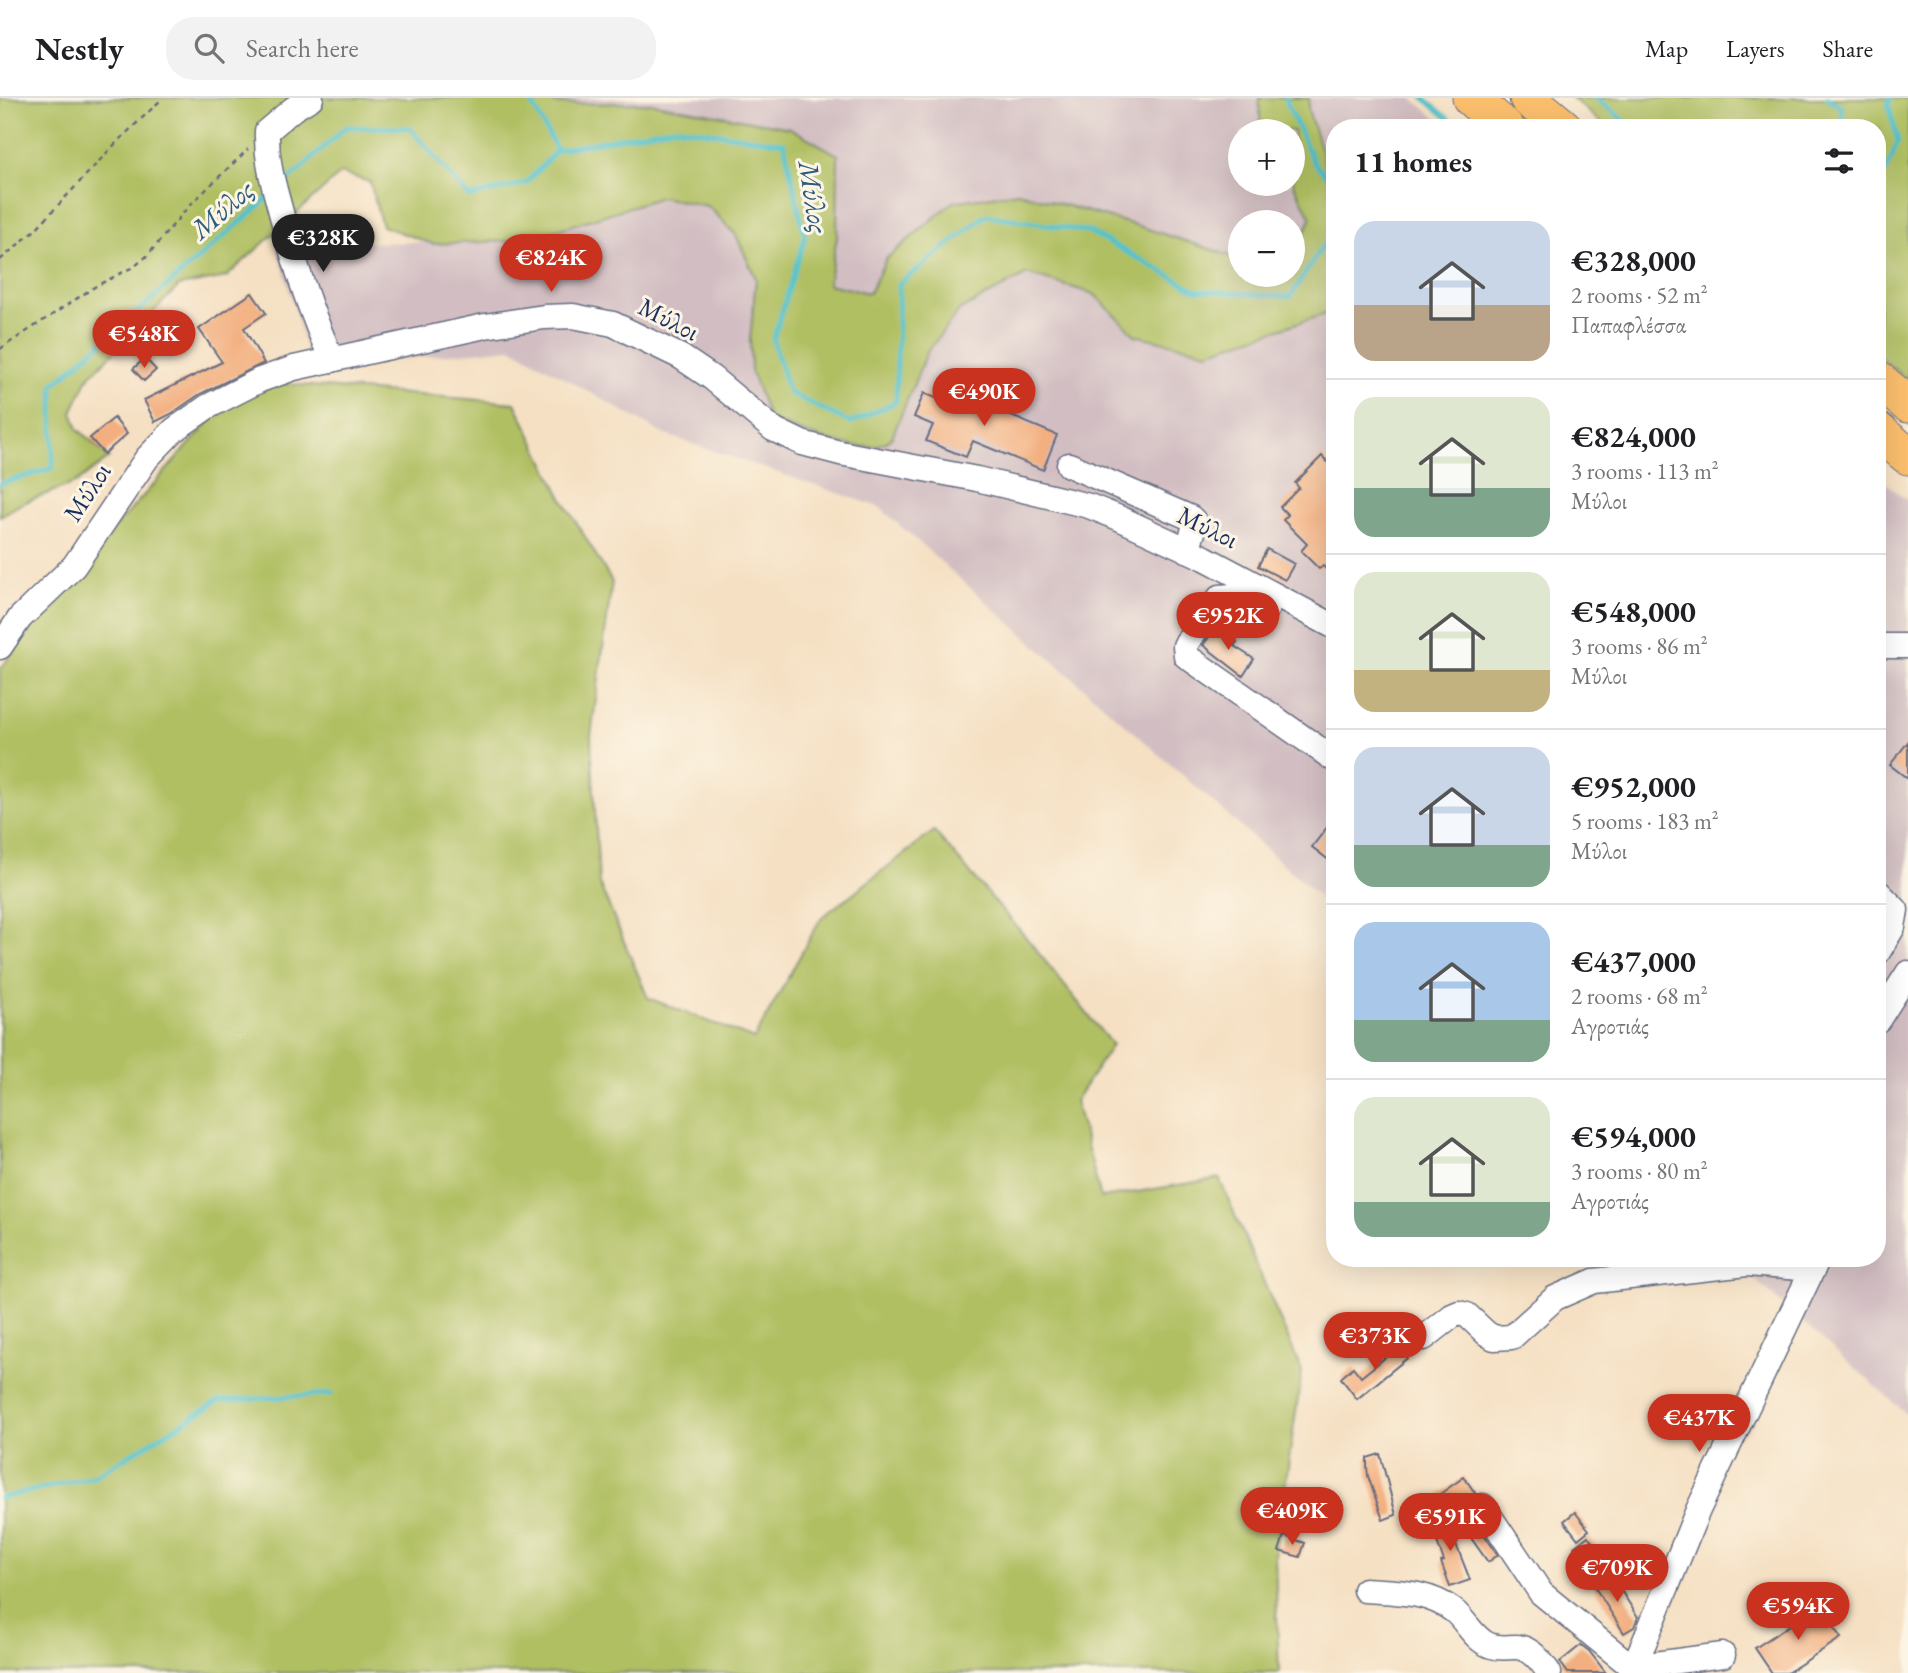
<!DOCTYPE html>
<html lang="en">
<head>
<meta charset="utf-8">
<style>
  body { margin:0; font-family:"EB Garamond",serif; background:#f2f2f2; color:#202124; height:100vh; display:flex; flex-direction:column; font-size:26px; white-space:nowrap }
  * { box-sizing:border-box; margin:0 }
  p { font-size:23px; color:#757577 }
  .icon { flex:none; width:38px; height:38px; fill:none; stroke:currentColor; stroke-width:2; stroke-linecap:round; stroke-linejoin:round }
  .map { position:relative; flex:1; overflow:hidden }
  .side { position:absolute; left:1326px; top:21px; width:560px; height:1148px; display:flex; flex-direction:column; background:#fff; border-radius:28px; box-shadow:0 7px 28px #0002 }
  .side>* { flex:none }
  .fabs { position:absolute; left:1228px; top:21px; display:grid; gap:14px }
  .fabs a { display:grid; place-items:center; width:77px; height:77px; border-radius:50%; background:#fff; box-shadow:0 7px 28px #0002; font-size:35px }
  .price { position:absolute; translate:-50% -60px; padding:0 16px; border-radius:24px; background:#c8321e; color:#fff; font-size:23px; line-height:46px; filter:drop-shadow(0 2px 4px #0008) }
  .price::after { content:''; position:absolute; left:50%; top:42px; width:21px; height:16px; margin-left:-10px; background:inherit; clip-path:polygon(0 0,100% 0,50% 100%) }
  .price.on { background:#222; color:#fff }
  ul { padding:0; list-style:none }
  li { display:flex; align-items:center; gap:21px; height:175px; padding:0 28px }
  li+li { border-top:2px solid #e0e0e0 }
  li span { display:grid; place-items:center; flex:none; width:196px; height:140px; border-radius:21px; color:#555 }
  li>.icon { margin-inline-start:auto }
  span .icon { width:84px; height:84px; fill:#fffc; stroke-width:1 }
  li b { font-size:30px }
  h2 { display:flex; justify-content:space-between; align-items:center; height:84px; padding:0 28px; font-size:30px }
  header { display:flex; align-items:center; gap:42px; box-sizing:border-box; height:98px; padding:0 35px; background:#fff; border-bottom:2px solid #e0e0e0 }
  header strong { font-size:33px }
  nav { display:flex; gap:38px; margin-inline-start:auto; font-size:24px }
  .search { width:490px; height:63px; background:#f2f2f2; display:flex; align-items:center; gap:18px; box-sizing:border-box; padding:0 24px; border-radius:28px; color:#757577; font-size:26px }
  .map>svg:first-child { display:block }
  .industrial { fill:#d2bec2; fill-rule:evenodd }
  .green { fill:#b0bf62; stroke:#667760; stroke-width:2 }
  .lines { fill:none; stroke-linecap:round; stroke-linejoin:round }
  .stream { stroke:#54c2ca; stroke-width:5 }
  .building { fill:#f3af7f }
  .minor-casing { stroke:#676d81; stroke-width:27 }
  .highway-casing { stroke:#676d81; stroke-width:39 }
  .path { stroke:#676d81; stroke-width:2.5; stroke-dasharray:5 5; stroke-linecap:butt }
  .minor { stroke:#fff; stroke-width:24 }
  .highway { stroke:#fabe6d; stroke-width:37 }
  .labels { text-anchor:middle; stroke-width:6; stroke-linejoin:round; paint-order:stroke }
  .street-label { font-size:26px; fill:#1b2f5e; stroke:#fcf5e5 }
  .water-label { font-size:28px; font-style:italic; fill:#2c5b7e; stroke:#fcf5e5 }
</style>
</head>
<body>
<header>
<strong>Nestly</strong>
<div class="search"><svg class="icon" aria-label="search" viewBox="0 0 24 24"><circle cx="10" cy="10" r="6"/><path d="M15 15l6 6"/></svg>Search here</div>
<nav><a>Map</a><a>Layers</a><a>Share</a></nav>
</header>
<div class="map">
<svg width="1908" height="1575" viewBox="0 0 1908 1575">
  <rect width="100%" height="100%" fill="#fcf5e5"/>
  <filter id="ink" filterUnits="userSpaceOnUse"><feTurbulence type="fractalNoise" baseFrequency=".0143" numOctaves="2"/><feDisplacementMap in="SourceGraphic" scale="14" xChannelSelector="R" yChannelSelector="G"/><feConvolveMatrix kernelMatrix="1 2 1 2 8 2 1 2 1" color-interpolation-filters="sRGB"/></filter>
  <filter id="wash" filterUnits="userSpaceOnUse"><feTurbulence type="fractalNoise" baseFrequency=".00686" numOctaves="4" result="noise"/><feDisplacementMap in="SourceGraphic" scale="28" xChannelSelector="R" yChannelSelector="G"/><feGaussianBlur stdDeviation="1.57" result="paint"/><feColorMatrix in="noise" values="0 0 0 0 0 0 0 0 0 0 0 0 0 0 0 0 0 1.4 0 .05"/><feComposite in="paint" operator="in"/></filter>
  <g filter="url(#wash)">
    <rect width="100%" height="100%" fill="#f5e0c3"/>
    <!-- industrial -->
    <g class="industrial">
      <path d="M 444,0 L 1412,0 L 1448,30 L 1335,30 L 1335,812 L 879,409 L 663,336 L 512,250 L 311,270 L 276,146 L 495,143 ZM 1241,33 L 1293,33 L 1293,86 L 1241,86 ZM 1241,124 L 1293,124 L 1293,177 L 1241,177 Z"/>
      <polygon points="1878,379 1908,403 1908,1317 1730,1160 1878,1160"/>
    </g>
    <!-- green -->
    <g class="green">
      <path d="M 0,0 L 552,0 L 555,6 L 650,5 L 790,30 L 838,57 L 837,139 L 828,186 L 869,195 L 886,161 L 953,104 L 1018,94 L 1135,127 L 1241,161 L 1241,177 L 1293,177 L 1293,164 L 1311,120 L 1293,85 L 1293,33 L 1261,33 L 1259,0 L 1309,0 L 1308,12 L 1332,86 L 1335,90 L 1335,213 L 1208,254 L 1135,237 L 1094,196 L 1027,176 L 960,212 L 927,254 L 892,339 C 870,365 796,331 769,321 L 751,273 L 750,242 L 756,181 L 736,137 L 708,108 L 661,99 L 554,133 L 507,143 L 433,146 L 382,128 L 370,84 L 341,75 L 226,179 L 179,188 L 88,280 L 72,314 L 78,331 L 109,360 L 77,384 L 23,405 L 0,418 Z"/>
      <polygon points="1572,0 1908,0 1908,282 1878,258 1878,30 1607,30"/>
      <polygon points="277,285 515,305 563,402 612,484 591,638 599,785 648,900 754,941 821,820 934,733 1029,843 1112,947 1075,1003 1101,1100 1219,1080 1302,1273 1275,1457 1279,1575 0,1575 0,572 52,500 220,312"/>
    </g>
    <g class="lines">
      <!-- stream -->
      <g class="stream">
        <polyline points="529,0 557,52"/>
        <polyline points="1285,0 1314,65 1335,86"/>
        <polyline points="1424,0 1459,30"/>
        <polyline points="1596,0 1633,30"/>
        <polyline points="1828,0 1842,10 1841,30"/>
        <polyline points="1878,71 1887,72 1898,43 1888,6 1891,0"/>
        <polyline points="281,89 346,29 410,30 469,99 526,85 557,52 675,29 784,45 805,139 773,242 789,295 851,325 896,304 899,186 986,117 1090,134 1196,192 1290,199 1330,137 1335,136"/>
        <polyline points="0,386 53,370 53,287 268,100"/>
        <polyline points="0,1400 93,1379 219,1303 331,1296"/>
      </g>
    </g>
    <g id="blocks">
      <!-- building -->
      <g class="building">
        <polygon points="252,195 266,215 244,230 264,265 200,296 171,316 155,324 144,302 222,264 199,231"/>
        <polygon points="145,260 156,272 144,283 133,271"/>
        <polygon points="947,293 987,309 992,297 1016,307 1011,318 1057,337 1043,372 973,343 966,359 926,343 933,327 914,319 924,295 943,303"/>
        <polygon points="114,320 127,336 104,356 90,340"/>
        <polygon points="1322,358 1335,372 1335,480 1323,468 1319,471 1301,453 1307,446 1283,422 1288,417 1280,409 1299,390 1295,385"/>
        <polygon points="1267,451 1294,466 1285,482 1258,468"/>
        <polygon points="1216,530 1237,544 1234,548 1254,561 1243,578 1203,547"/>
        <polygon points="1908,644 1908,681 1890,667"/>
        <polygon points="1335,719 1335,767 1312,749"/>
        <polygon points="1402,1246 1411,1257 1357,1301 1341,1280 1353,1269 1361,1279"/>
        <polygon points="1380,1356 1396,1417 1383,1422 1368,1378 1367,1369 1367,1360"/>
        <polygon points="1464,1379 1475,1395 1469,1402 1470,1416 1498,1457 1488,1464 1440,1396"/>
        <polygon points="1575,1414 1589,1432 1578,1441 1564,1423"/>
        <polygon points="1445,1418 1470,1482 1450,1489 1441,1464 1444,1463 1430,1424"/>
        <polygon points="1284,1438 1305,1445 1300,1459 1279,1453"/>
        <polygon points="1588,1438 1600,1454 1586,1465 1574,1449"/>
        <polygon points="1611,1477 1638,1519 1634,1529 1624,1535 1594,1488"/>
        <polygon points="1819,1508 1841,1540 1787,1575 1772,1575 1755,1550"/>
        <polygon points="1581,1547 1589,1553 1606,1575 1568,1575 1560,1564"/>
      </g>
    </g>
  </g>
  <g filter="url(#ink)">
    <use href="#blocks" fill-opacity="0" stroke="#676d81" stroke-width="2"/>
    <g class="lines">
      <defs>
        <g id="minor">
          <path d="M 311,0 L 293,11 L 267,33 C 266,65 274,88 282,118 C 295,168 311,215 332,262"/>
          <polyline points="1069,367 1191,420 1194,423 1194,431 1187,452"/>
          <polyline points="1268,509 1243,497 1220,499 1187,544 1185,548 1186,558 1335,662"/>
          <polyline points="1878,548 1908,548"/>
          <polyline points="0,549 20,520 74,468 147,360 174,332 207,309 260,282 294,270 485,228 544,219 573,218 613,226 681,259 712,280 773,331 802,345 840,355 977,381 1089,408 1119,420 1205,460 1335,529"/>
          <polyline points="1878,794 1896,812 1893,829 1878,854"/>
          <polyline points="1878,922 1908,875"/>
          <polyline points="1424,1240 1452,1218 1459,1215 1467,1217 1486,1235 1494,1240 1512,1239 1555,1200 1594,1183 1747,1166 1813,1171"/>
          <polyline points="1483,1408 1541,1495 1632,1569 1723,1557"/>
          <path d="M 1365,1492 C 1396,1494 1428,1493 1454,1513 C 1466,1523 1474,1541 1489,1547 C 1499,1551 1506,1549 1516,1549 C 1530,1549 1542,1564 1549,1575"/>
          <polyline points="1630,1575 1644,1545 1698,1412 1818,1160"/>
        </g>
        <g id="highway">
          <polyline points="1471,0 1506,30"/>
          <polyline points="1528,0 1564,30"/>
          <polyline points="1878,282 1908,306"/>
          <polyline points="1878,333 1908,358"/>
        </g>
      </defs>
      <!-- minor casing -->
      <use href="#minor" class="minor-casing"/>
      <!-- highway casing -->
      <use href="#highway" class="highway-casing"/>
      <!-- path -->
      <g class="path">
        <polyline points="0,162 34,133 116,45 163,0"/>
        <polyline points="0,251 96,188 135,168 147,158 189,108 248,51"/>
      </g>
      <!-- minor -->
      <use href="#minor" class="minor"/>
      <!-- highway -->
      <use href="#highway" class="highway"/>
    </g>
  </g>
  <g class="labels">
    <!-- street labels -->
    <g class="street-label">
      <text transform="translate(669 221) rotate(27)" y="9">Μύλοι</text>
      <text transform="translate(87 394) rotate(-57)" y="9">Μύλοι</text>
      <text transform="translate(1208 429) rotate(26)" y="9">Μύλοι</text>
    </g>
    <!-- water labels -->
    <g class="water-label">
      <text transform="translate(814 99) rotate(81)" y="10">Μύλος</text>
      <text transform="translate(222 111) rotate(-41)" y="10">Μύλος</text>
    </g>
  </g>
</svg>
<div class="fabs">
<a>+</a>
<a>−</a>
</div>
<b class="price on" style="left:323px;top:176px">€328K</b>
<b class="price" style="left:551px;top:196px">€824K</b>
<b class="price" style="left:144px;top:272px">€548K</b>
<b class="price" style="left:984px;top:330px">€490K</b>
<b class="price" style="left:1228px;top:554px">€952K</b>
<b class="price" style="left:1375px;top:1274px">€373K</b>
<b class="price" style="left:1699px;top:1356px">€437K</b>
<b class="price" style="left:1292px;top:1449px">€409K</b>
<b class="price" style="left:1450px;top:1455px">€591K</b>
<b class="price" style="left:1617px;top:1506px">€709K</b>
<b class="price" style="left:1798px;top:1544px">€594K</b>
<section class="side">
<h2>11 homes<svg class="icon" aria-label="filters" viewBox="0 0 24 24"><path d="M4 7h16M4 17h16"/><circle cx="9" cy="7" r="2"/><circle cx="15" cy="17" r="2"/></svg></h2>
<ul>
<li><span style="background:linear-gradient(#c9d6e8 60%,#b9a48a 0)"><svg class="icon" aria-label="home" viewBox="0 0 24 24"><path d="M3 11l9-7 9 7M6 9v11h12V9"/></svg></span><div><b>€328,000</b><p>2 rooms · 52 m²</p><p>Παπαφλέσσα</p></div></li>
<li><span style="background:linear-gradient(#dfe7d0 65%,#7fa58c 0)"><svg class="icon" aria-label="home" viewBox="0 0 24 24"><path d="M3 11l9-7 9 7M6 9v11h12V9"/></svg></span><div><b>€824,000</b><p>3 rooms · 113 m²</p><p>Μύλοι</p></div></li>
<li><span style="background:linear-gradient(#dfe7d0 70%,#c2b280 0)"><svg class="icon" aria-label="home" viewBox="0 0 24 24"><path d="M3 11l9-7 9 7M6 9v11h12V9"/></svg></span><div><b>€548,000</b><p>3 rooms · 86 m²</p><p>Μύλοι</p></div></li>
<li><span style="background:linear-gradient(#c9d6e8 70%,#7fa58c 0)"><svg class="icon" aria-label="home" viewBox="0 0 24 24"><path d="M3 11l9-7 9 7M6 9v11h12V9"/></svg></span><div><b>€952,000</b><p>5 rooms · 183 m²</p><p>Μύλοι</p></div></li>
<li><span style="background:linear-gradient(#a9c7e8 70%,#7fa58c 0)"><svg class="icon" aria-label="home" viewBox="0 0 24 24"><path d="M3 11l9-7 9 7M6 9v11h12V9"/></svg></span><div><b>€437,000</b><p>2 rooms · 68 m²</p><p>Αγροτιάς</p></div></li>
<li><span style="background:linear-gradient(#dfe7d0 75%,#7fa58c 0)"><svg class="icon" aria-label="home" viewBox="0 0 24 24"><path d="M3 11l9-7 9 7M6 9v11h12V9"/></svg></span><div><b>€594,000</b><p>3 rooms · 80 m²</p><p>Αγροτιάς</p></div></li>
</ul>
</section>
</div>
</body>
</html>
